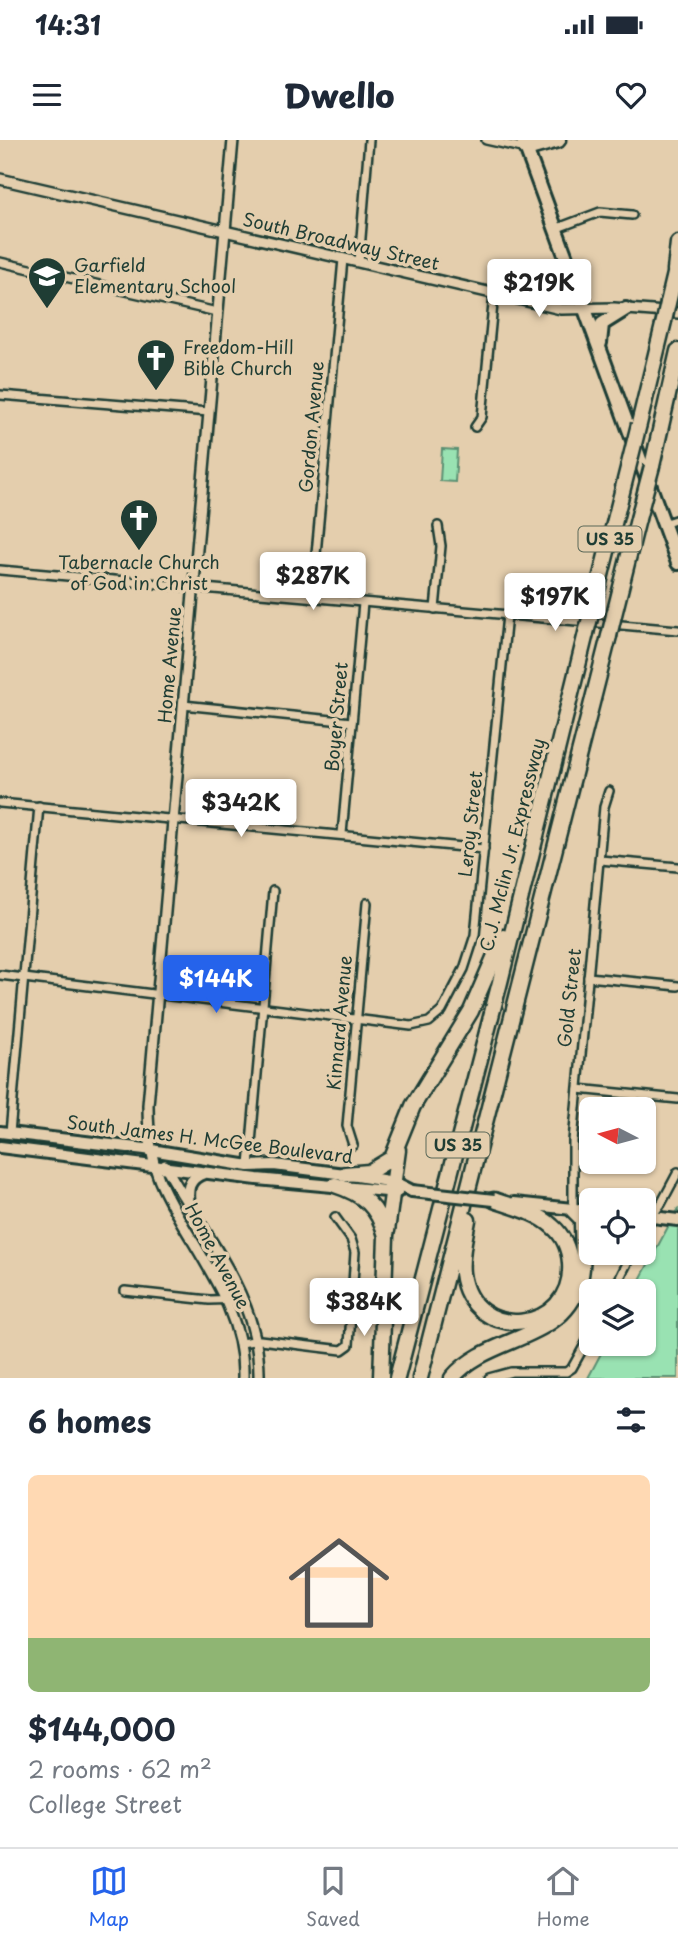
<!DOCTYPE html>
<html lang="en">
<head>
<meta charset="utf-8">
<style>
  body { margin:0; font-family:"Playpen Sans",sans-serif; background:#f2f2f3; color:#1f2937; height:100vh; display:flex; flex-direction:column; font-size:26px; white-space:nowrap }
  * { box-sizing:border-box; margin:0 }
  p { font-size:23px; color:#747a83 }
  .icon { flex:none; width:38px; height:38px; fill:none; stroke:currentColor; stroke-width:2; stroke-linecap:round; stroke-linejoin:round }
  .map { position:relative; height:1238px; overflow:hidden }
  .side { display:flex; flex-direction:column; background:#fff; flex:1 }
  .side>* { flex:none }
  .needle { width:46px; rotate:276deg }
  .tools { position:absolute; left:579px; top:957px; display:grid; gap:14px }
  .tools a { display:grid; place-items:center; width:77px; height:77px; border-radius:10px; background:#fff; box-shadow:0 2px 5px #0004; font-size:35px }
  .price { position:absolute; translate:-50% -60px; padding:0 16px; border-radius:7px; background:#fff; color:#222; font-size:23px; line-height:46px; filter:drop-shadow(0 2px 4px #0008) }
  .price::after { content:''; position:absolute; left:50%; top:42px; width:21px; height:16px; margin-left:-10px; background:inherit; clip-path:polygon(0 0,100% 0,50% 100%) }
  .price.active { background:#2563eb; color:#fff }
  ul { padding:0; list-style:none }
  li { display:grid; align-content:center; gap:14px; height:371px; padding:0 28px }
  li span { display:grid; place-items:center; height:217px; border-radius:10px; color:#555 }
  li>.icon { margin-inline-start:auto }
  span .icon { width:126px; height:126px; fill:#fffc; stroke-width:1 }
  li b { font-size:30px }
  h2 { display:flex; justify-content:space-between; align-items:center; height:84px; padding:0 28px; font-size:30px }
  .status { display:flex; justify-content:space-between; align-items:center; height:49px; padding:0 35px; background:#fff; direction:ltr }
  .status svg { height:19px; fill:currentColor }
  header { display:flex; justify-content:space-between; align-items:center; height:91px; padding:0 28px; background:#fff; font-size:32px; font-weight:800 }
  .dock { display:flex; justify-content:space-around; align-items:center; height:98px; border-top:2px solid #e0e1e3; background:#fff; font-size:19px; color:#747a83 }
  .dock a { display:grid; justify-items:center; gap:4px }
  .dock .active { color:#2563eb }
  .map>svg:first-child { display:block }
  .green { fill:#99e2b2; stroke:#5c9073; stroke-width:2 }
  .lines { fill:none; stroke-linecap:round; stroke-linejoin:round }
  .minor-casing { stroke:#1f3d34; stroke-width:12 }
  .tertiary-casing { stroke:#1f3d34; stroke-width:14 }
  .secondary-casing { stroke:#1f3d34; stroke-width:16 }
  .primary-casing { stroke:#1f3d34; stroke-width:18 }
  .motorway-casing { stroke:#1f3d34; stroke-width:19 }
  .minor { stroke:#e4cead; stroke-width:7 }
  .tertiary { stroke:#e4cead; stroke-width:9 }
  .secondary { stroke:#e4cead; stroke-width:10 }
  .primary { stroke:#e4cead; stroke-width:12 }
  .motorway { stroke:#e4cead; stroke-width:14 }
  .secondary-bridge-casing { stroke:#1f3d34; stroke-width:16; stroke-linecap:butt }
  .motorway-bridge-casing { stroke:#1f3d34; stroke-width:19; stroke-linecap:butt }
  .secondary-bridge { stroke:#e4cead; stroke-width:10 }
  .motorway-bridge { stroke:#e4cead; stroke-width:14 }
  .labels { text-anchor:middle; stroke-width:7; stroke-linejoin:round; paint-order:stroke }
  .shield { fill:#e4cead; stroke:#5a6858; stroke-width:2 }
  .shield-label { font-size:16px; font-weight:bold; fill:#1f3d34 }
  .street-label { font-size:18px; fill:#1f3d34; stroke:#e4cead }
  .poi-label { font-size:18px; fill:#1f3d34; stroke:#e4cead; text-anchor:start }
</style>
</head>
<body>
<div class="status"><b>14:31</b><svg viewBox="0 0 49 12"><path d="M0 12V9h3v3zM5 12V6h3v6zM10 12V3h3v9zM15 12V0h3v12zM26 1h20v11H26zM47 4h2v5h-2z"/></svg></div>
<header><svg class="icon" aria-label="menu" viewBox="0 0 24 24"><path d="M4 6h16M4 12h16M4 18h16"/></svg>Dwello<svg class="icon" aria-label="heart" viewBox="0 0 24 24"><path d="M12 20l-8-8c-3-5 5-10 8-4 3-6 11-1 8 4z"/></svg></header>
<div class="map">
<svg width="678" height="1238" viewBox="0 0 678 1238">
  <rect width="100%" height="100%" fill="#e4cead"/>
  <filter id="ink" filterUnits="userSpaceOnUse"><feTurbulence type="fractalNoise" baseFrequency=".0143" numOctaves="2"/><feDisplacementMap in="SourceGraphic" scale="14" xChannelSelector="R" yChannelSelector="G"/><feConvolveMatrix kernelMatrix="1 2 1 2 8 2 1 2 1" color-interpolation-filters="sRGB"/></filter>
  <g filter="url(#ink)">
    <!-- green -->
    <g class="green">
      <polygon points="442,309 457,310 455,342 440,341"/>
      <polygon points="678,1068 678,1238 588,1238 606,1204 644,1204 644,1152 634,1151"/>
    </g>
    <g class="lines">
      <defs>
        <g id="minor">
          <polyline points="486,0 526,9"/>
          <polyline points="555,89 600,72 632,75"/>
          <polyline points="0,122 217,172"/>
          <polyline points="359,122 369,0"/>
          <polyline points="0,255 209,272"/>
          <polyline points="475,287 482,277 494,154"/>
          <polyline points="663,384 678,379"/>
          <polyline points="0,430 678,490"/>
          <polyline points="312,458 343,119"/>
          <polyline points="435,469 441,406 438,386"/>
          <polyline points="183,565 352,582"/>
          <polyline points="0,663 484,709"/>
          <polyline points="342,694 363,463"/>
          <polyline points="600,720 678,727"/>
          <polyline points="0,835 411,886 429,882 442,871 464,829 475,795 507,475"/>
          <polyline points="588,837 678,846"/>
          <polyline points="578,949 678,959"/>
          <polyline points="10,993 39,666"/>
          <polyline points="353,1005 347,986 367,763"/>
          <polyline points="249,1026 273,751"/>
          <polyline points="573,1070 573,1001 604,667 609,651"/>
          <polyline points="644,1086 661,1064 678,1032"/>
          <polyline points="125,1151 209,1160 241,1159"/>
          <polyline points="613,1152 632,1113"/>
          <polyline points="241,1203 260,1200 342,1210 349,1205 355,1112 351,1099 335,1077"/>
          <polyline points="489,1238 511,1232 566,1232 572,1228 592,1192"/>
        </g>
        <g id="tertiary">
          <path d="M 233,0 L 148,965 C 148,992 151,1024 163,1048 C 193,1111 245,1165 243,1238"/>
          <polyline points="0,39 561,169 614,168 678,173"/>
          <path d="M 165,1025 C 201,1092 261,1157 259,1238"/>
        </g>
        <g id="secondary">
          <polyline points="0,992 145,1009 249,1026 274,1025 345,1034 394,1042 412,1051"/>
          <polyline points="0,1007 257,1039 397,1052"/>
          <polyline points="514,1063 592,1071"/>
          <path d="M 189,1066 C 187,1050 187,1039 204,1033"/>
          <polyline points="644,1076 678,1080"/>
        </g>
        <g id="primary">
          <polyline points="523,0 678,423"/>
          <polyline points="600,203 602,184 626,169"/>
        </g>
        <g id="motorway">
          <polyline points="526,9 558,0"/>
          <polyline points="675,130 678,103"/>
          <polyline points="668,163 678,121"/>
          <polyline points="639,284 664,181"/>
          <polyline points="652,326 678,211"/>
          <polyline points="592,471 628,328"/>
          <polyline points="614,475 638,379"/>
          <polyline points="345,1034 369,1032 392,1018 413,966 471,871 503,797"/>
          <path d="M 335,1045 C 363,1054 378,1066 386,1096 L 381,1238"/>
          <path d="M 468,1080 C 465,1097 460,1116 462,1133 C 471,1205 575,1194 570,1123 C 569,1109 563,1095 552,1086 C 537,1072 513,1067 494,1060"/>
          <polyline points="387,1091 398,1010"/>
          <polyline points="397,1238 500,842 586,493"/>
          <polyline points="420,1238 609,496"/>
          <path d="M 452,1238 C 488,1195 562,1202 579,1144 C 585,1124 582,1100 582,1079 L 573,1070"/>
        </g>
      </defs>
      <!-- minor casing -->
      <use href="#minor" class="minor-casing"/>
      <!-- tertiary casing -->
      <use href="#tertiary" class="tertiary-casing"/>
      <!-- secondary casing -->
      <use href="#secondary" class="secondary-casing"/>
      <!-- primary casing -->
      <use href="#primary" class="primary-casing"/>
      <!-- motorway casing -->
      <use href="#motorway" class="motorway-casing"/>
      <!-- minor -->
      <use href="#minor" class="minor"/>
      <!-- tertiary -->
      <use href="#tertiary" class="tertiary"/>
      <!-- secondary -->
      <use href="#secondary" class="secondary"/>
      <!-- primary -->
      <use href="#primary" class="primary"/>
      <!-- motorway -->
      <use href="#motorway" class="motorway"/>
      <defs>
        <polyline id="secondary-bridge" points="412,1051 494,1060"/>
        <g id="motorway-bridge">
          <polyline points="664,181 668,163"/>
          <polyline points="628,328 639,284"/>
          <polyline points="638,379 652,326"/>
          <polyline points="586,493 592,471"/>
          <polyline points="609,496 614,475"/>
        </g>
      </defs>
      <!-- secondary-bridge casing -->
      <use href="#secondary-bridge" class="secondary-bridge-casing"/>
      <!-- motorway-bridge casing -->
      <use href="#motorway-bridge" class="motorway-bridge-casing"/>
      <!-- secondary-bridge -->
      <use href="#secondary-bridge" class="secondary-bridge"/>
      <!-- motorway-bridge -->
      <use href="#motorway-bridge" class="motorway-bridge"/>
    </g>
  </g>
  <!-- icons -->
  <defs>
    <symbol id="school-pin" viewBox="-11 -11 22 30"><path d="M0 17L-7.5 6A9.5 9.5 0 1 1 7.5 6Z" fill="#1f3d34" stroke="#e4cead"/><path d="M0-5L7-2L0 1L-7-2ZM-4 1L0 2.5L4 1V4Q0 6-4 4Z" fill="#fff"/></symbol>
    <symbol id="church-pin" viewBox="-11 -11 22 30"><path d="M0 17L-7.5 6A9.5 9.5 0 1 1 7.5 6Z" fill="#1f3d34" stroke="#e4cead"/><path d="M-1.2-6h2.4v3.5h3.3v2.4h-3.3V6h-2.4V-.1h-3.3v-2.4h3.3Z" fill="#fff"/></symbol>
  </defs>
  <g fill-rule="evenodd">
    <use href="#school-pin" x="25" y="114" width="44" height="60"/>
    <use href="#church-pin" x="134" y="196" width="44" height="60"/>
    <use href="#church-pin" x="117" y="356" width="44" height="60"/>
  </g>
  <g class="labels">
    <!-- shield labels -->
    <g class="shield">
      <rect x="578.5" y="386.5" width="63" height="25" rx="5"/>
      <rect x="426.5" y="992.5" width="63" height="25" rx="5"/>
    </g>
    <g class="shield-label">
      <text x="610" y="405">US 35</text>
      <text x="458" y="1011">US 35</text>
    </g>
    <!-- street labels -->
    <g class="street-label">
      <text transform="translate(341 102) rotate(13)" y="6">South Broadway Street</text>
      <text transform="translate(312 287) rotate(-85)" y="6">Gordon Avenue</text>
      <text transform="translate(170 525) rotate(-85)" y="6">Home Avenue</text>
      <text transform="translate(337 577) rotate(-85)" y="6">Boyer Street</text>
      <text transform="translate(471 684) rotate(-84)" y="6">Leroy Street</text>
      <text transform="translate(513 705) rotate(-76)" y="6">C.J. Mclin Jr. Expressway</text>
      <text transform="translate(570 858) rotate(-84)" y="6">Gold Street</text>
      <text transform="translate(340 883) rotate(-85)" y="6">Kinnard Avenue</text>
      <text transform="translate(210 1000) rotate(7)" y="6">South James H. McGee Boulevard</text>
      <text transform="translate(217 1116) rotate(62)" y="6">Home Avenue</text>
    </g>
    <!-- poi labels -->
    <g class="poi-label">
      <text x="74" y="132">Garfield<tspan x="74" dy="21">Elementary School</tspan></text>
      <text x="183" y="214">Freedom-Hill<tspan x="183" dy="21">Bible Church</tspan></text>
      <text x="139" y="429" text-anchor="middle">Tabernacle Church<tspan x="139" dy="21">of God in Christ</tspan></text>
    </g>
  </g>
</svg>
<div class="tools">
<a><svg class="needle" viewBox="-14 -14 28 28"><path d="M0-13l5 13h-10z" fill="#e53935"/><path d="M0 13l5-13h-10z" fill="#747a83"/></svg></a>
<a><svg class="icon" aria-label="locate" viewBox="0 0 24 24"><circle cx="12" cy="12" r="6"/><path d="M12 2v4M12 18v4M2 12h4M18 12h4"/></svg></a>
<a><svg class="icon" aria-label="layers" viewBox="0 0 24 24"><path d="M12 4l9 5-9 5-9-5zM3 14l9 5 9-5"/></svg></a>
</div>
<b class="price" style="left:539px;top:179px">$219K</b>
<b class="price" style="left:313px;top:472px">$287K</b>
<b class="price" style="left:555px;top:493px">$197K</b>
<b class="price" style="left:241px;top:699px">$342K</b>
<b class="price active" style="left:216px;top:875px">$144K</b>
<b class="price" style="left:364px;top:1198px">$384K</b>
</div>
<section class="side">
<h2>6 homes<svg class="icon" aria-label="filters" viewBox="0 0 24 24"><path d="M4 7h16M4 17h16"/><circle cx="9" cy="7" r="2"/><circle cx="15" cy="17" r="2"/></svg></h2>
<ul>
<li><span style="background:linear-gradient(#ffd9b3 75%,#8fb573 0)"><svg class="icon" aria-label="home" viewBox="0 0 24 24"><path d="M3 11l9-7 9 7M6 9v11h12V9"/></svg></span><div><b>$144,000</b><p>2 rooms · 62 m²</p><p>College Street</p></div></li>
</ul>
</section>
<nav class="dock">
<a class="active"><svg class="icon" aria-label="map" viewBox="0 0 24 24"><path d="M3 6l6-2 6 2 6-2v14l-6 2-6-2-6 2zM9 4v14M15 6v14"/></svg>Map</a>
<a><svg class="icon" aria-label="saved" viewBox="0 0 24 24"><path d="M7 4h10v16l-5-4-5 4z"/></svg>Saved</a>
<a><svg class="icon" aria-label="home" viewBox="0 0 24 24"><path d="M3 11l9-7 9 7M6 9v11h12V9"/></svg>Home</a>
</nav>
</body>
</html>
